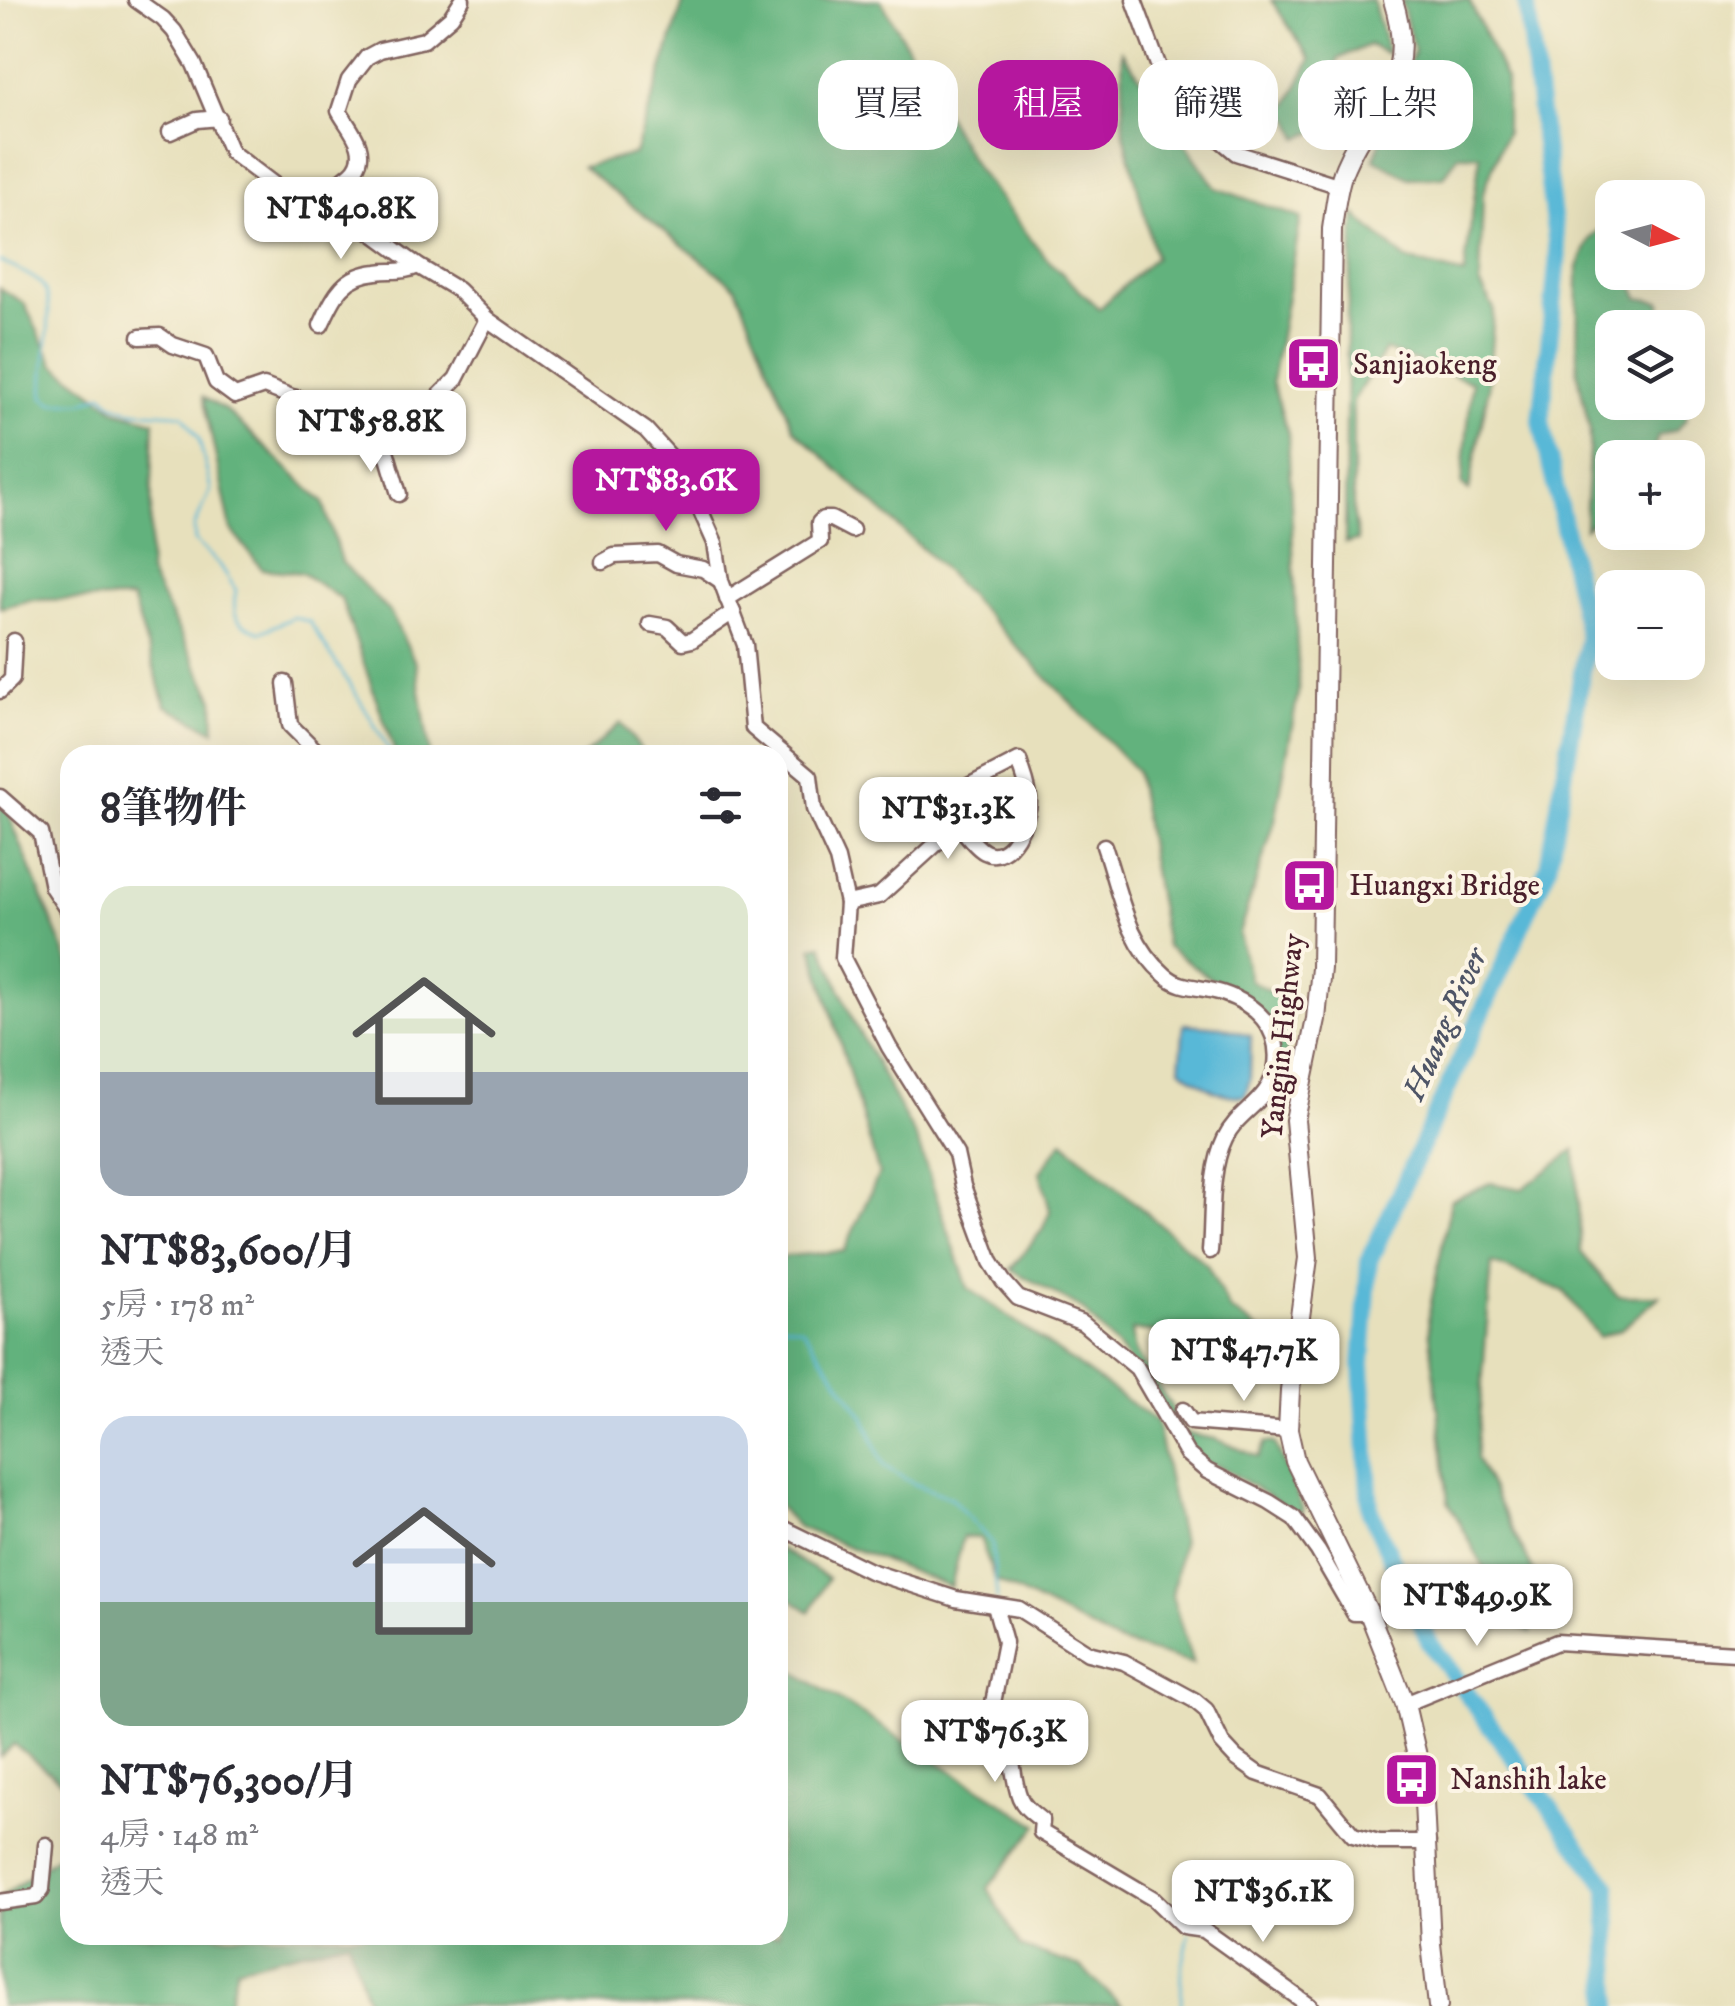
<!DOCTYPE html>
<html lang="zh-TW">
<head>
<meta charset="utf-8">
<style>
  body { margin:0; font-family:"IM FELL DW Pica","Noto Serif TC",serif; background:#f7f7f7; color:#2b2b33; height:100vh; display:flex; flex-direction:column; font-size:38px; white-space:nowrap }
  * { box-sizing:border-box; margin:0 }
  p { font-size:32px; color:#7c7c81 }
  .icon { flex:none; width:55px; height:55px; fill:none; stroke:currentColor; stroke-width:2; stroke-linecap:round; stroke-linejoin:round }
  .map { position:relative; flex:1; overflow:hidden }
  .details { position:absolute; left:60px; top:745px; width:728px; height:1200px; display:flex; flex-direction:column; background:#fff; border-radius:30px; box-shadow:0 10px 40px #0002 }
  .details>* { flex:none }
  .guide { position:absolute; left:818px; top:60px; width:768px; height:90px; display:flex; gap:20px }
  .needle { width:65px; rotate:96deg }
  .tools { position:absolute; left:1595px; top:180px; display:grid; gap:20px }
  .tools a { display:grid; place-items:center; width:110px; height:110px; border-radius:20px; background:#fff; box-shadow:0 10px 40px #0002; font-size:50px }
  .price { position:absolute; translate:-50% -85px; padding:0 22px; border-radius:20px; background:#fff; color:#222; font-size:32px; line-height:65px; filter:drop-shadow(0 2px 5px #0008) }
  .price::after { content:''; position:absolute; left:50%; top:60px; width:30px; height:22px; margin-left:-15px; background:inherit; clip-path:polygon(0 0,100% 0,50% 100%) }
  .price.on { background:#b5179e; color:#fff }
  ul { padding:0; list-style:none }
  li { display:grid; align-content:center; gap:20px; height:530px; padding:0 40px }
  li span { display:grid; place-items:center; height:310px; border-radius:30px; color:#555 }
  li>.icon { margin-inline-start:auto }
  span .icon { width:180px; height:180px; fill:#fffc; stroke-width:1 }
  li b { font-size:42px }
  h2 { display:flex; justify-content:space-between; align-items:center; height:120px; padding:0 40px; font-size:42px }
  .tag { padding:0 35px; border-radius:30px; background:#fff; box-shadow:0 10px 40px #0002; font-size:35px; line-height:90px }
  .tag.on { background:#b5179e; color:#fff }
  .map>svg:first-child { display:block }
  .forest { fill:#62b27d; stroke:#566854; stroke-width:2.5 }
  .water { fill:#59b8d7; stroke:#526c81; stroke-width:2.5 }
  .lines { fill:none; stroke-linecap:round; stroke-linejoin:round }
  .stream { stroke:#59b8d7; stroke-width:2.5 }
  .river { stroke:#59b8d7; stroke-width:18 }
  .minor-casing { stroke:#81635e; stroke-width:19 }
  .major-casing { stroke:#81635e; stroke-width:22 }
  .minor { stroke:#fff; stroke-width:14 }
  .major { stroke:#fff; stroke-width:18 }
  .labels { text-anchor:middle; stroke-width:8; stroke-linejoin:round; paint-order:stroke }
  .poi-label { font-size:30px; fill:#4a1f2b; stroke:#fcf5e5; text-anchor:start }
  .street-label { font-size:30px; fill:#4a1f2b; stroke:#fcf5e5 }
  .water-label { font-size:32px; font-style:italic; fill:#4f5567; stroke:#fcf5e5 }
</style>
</head>
<body>
<div class="map">
<svg width="1735" height="2006" viewBox="0 0 1735 2006">
  <rect width="100%" height="100%" fill="#fcf5e5"/>
  <filter id="ink" filterUnits="userSpaceOnUse"><feTurbulence type="fractalNoise" baseFrequency=".01" numOctaves="2"/><feDisplacementMap in="SourceGraphic" scale="20" xChannelSelector="R" yChannelSelector="G"/><feConvolveMatrix kernelMatrix="1 2 1 2 8 2 1 2 1" color-interpolation-filters="sRGB"/></filter>
  <filter id="wash" filterUnits="userSpaceOnUse"><feTurbulence type="fractalNoise" baseFrequency=".0048" numOctaves="4" result="noise"/><feDisplacementMap in="SourceGraphic" scale="40" xChannelSelector="R" yChannelSelector="G"/><feGaussianBlur stdDeviation="2.25" result="paint"/><feColorMatrix in="noise" values="0 0 0 0 0 0 0 0 0 0 0 0 0 0 0 0 0 1.4 0 .05"/><feComposite in="paint" operator="in"/></filter>
  <g filter="url(#wash)">
    <rect width="100%" height="100%" fill="#e7e0bc"/>
    <!-- forest -->
    <g class="forest">
      <polygon points="684,0 881,0 976,168 1045,257 1099,309 1155,257 1124,134 1122,51 1216,188 1301,218 1272,381 1288,434 1299,688 1275,821 1239,934 1250,980 1294,1006 1278,1100 1277,1027 1166,946 1136,771 933,559 794,429 736,287 582,167 635,154"/>
      <polygon points="1271,0 1373,0 1388,54 1369,45 1338,59 1323,129 1299,138 1286,109 1311,59"/>
      <polygon points="1401,0 1469,0 1506,80 1506,133 1483,193 1480,284 1494,309 1488,391 1469,491 1462,485 1472,382 1385,350 1353,401 1353,510 1358,541 1345,543 1347,313 1356,215 1406,260 1464,275 1480,155 1458,155 1444,177 1409,178 1374,159 1414,51"/>
      <polygon points="1606,223 1612,237 1612,272 1628,273 1639,298 1661,302 1661,327 1612,328 1612,402 1685,403 1687,418 1676,430 1658,436 1651,457 1612,458 1612,508 1585,528 1590,431 1577,370 1578,267 1590,239"/>
      <polygon points="0,288 24,303 54,364 118,411 154,421 149,573 214,699 215,731 166,706 132,599 31,600 0,608"/>
      <polygon points="203,397 227,411 323,502 341,561 391,614 416,664 430,755 396,755 341,599 302,573 262,569 231,529"/>
      <polygon points="621,723 645,755 584,755"/>
      <polygon points="0,793 70,965 70,1789 14,1744 0,1757"/>
      <polygon points="822,945 854,1022 917,1140 968,1288 1156,1421 1182,1542 1172,1596 1193,1664 1117,1642 995,1580 980,1538 963,1537 951,1587 798,1527 778,1506 778,1263 786,1256 844,1251 879,1174 812,947"/>
      <polygon points="1063,1141 1207,1265 1230,1310 1272,1339 1255,1381 1220,1348 1198,1338 1132,1330 1135,1352 1169,1402 1183,1433 1216,1439 1258,1457 1266,1442 1275,1443 1303,1509 1299,1515 1221,1467 1199,1462 1122,1352 1082,1309 1011,1269 1042,1230 1050,1211 1040,1172"/>
      <polygon points="1575,1150 1581,1252 1617,1296 1660,1296 1620,1330 1599,1337 1564,1291 1492,1263 1476,1458 1542,1588 1531,1632 1515,1625 1448,1501 1428,1318 1451,1200 1490,1183 1522,1189"/>
      <polygon points="778,1548 828,1578 810,1612 778,1590"/>
      <polygon points="778,1661 1038,1825 988,1888 1021,1947 1081,1967 1122,2006 369,2006 348,1940 237,1967 228,2006 0,2006 0,1898 70,1847 70,1935 778,1935"/>
    </g>
    <!-- water -->
    <path class="water" d="M 1184,1024 L 1222,1027 L 1251,1036 L 1250,1079 L 1245,1096 C 1218,1098 1201,1084 1180,1068 Z"/>
    <g class="lines">
      <!-- stream -->
      <g class="stream">
        <path d="M 0,261 C 12,268 34,275 42,285 C 59,305 39,368 44,397 L 52,403 L 83,402 L 103,394 C 121,418 156,410 183,415 L 199,439 L 211,490 L 194,527 L 195,541 L 220,565 L 236,590 C 231,616 236,624 261,632 L 294,617 L 310,622 C 337,667 368,708 391,755"/>
        <polyline points="778,1323 802,1328 864,1417 884,1466 912,1483 951,1498 992,1543 997,1599"/>
        <polyline points="1172,1908 1188,1922"/>
        <polyline points="1181,2006 1182,1968 1189,1935"/>
      </g>
      <!-- river -->
      <polyline class="river" points="1526,0 1558,256 1541,421 1588,638 1548,867 1369,1261 1362,1364 1370,1511 1430,1643 1608,1887 1610,2006"/>
    </g>
  </g>
  <g filter="url(#ink)">
    <g class="lines">
      <defs>
        <g id="minor">
          <polyline points="136,0 163,19 174,31 194,64 231,152 276,186 347,214 418,266 458,290 487,319 646,430 683,471 715,543 721,581 745,645 753,728 810,776 814,809 837,859 847,903 843,958 889,1047 956,1154 963,1186 991,1262 1003,1281 1018,1298 1083,1323 1137,1368 1187,1454 1207,1471 1269,1502 1294,1518 1318,1551 1354,1613 1369,1613"/>
          <polyline points="1134,0 1170,97 1236,153 1340,186"/>
          <polyline points="170,132 197,120 219,118"/>
          <path d="M 330,205 L 332,190 C 338,181 349,177 355,169 C 370,149 348,128 339,111 L 349,80 L 367,57 L 380,50 L 424,40 L 451,17 L 462,0"/>
          <path d="M 321,325 C 334,297 342,275 377,272 C 393,270 402,273 418,266"/>
          <polyline points="140,337 160,336 173,345 206,356 216,382 235,396 264,386 292,397 344,409 354,415 376,444 384,444 388,434 426,409 456,379 487,319"/>
          <polyline points="384,444 399,494"/>
          <polyline points="603,562 614,556 658,554 676,564 703,569 721,581"/>
          <polyline points="727,599 820,541 819,523 823,519 831,519 852,530"/>
          <polyline points="650,624 667,627 683,642 692,640 733,612"/>
          <polyline points="285,683 290,725 320,755"/>
          <polyline points="0,691 12,679 14,641"/>
          <polyline points="0,797 41,833 52,887 70,914"/>
          <path d="M 1104,846 C 1120,892 1126,942 1165,975 C 1181,990 1202,986 1222,993 C 1255,1004 1281,1027 1276,1065 C 1271,1102 1238,1110 1225,1138 C 1209,1171 1213,1216 1210,1251"/>
          <path d="M 847,903 L 879,896 L 958,824 L 947,797 L 1019,760 C 1022,772 1029,786 1029,799 C 1030,817 1010,865 985,852 C 975,847 966,833 958,824"/>
          <polyline points="1183,1410 1191,1422 1288,1430"/>
          <polyline points="778,1526 870,1571 956,1599 1019,1609 1088,1653 1124,1662 1194,1700 1206,1710 1222,1743 1236,1758 1257,1773 1320,1795 1353,1835 1379,1842 1428,1842"/>
          <path d="M 995,1606 L 1005,1642 L 990,1718 C 1018,1740 1008,1768 1020,1798 C 1024,1808 1034,1814 1042,1821 L 1041,1832 L 1154,1899 L 1183,1927 L 1204,1930 L 1310,2006"/>
          <polyline points="1405,1704 1557,1642 1735,1653"/>
          <polyline points="0,1902 36,1897 42,1889 46,1845"/>
        </g>
        <path id="major" d="M 1393,0 C 1419,84 1375,97 1345,167 C 1337,186 1335,209 1332,229 L 1321,968 L 1316,1019 L 1295,1120 L 1308,1258 L 1290,1390 L 1288,1430 L 1295,1461 L 1369,1613 L 1405,1704 L 1423,1782 L 1431,1944 L 1438,2006"/>
      </defs>
      <!-- minor casing -->
      <use href="#minor" class="minor-casing"/>
      <!-- major casing -->
      <use href="#major" class="major-casing"/>
      <!-- minor -->
      <use href="#minor" class="minor"/>
      <!-- major -->
      <use href="#major" class="major"/>
    </g>
  </g>
  <!-- icons -->
  <defs>
    <symbol id="bus-square" viewBox="-11 -11 22 22"><rect x="-9" y="-9" width="18" height="18" rx="4" fill="#b5179e" stroke="#fcf5e5"/><path d="M-5-6H5V4H4V6H2V4H-2V6H-4V4H-5ZM-3.5-4V0h7V-4ZM-3.5 1.2v1.5H-2V1.2ZM2 1.2v1.5H3.5V1.2Z" fill="#fff"/></symbol>
  </defs>
  <g fill-rule="evenodd">
    <use href="#bus-square" x="1282" y="332" width="63" height="63"/>
    <use href="#bus-square" x="1278" y="854" width="63" height="63"/>
    <use href="#bus-square" x="1380" y="1748" width="63" height="63"/>
  </g>
  <g class="labels">
    <!-- poi labels -->
    <g class="poi-label">
      <text x="1353" y="374">Sanjiaokeng</text>
      <text x="1349" y="895">Huangxi Bridge</text>
      <text x="1450" y="1789">Nanshih lake</text>
    </g>
    <!-- street labels -->
    <g class="street-label">
      <text transform="translate(1282 1036) rotate(-84)" y="10">Yangjin Highway</text>
    </g>
    <!-- water labels -->
    <g class="water-label">
      <text transform="translate(1444 1024) rotate(-66)" y="11">Huang River</text>
    </g>
  </g>
</svg>
<div class="tools">
<a><svg class="needle" viewBox="-14 -14 28 28"><path d="M0-13l5 13h-10z" fill="#e53935"/><path d="M0 13l5-13h-10z" fill="#7c7c81"/></svg></a>
<a><svg class="icon" aria-label="layers" viewBox="0 0 24 24"><path d="M12 4l9 5-9 5-9-5zM3 14l9 5 9-5"/></svg></a>
<a>+</a>
<a>−</a>
</div>
<b class="price" style="left:341px;top:262px">NT$40.8K</b>
<b class="price" style="left:371px;top:475px">NT$58.8K</b>
<b class="price on" style="left:666px;top:534px">NT$83.6K</b>
<b class="price" style="left:948px;top:862px">NT$31.3K</b>
<b class="price" style="left:1244px;top:1404px">NT$47.7K</b>
<b class="price" style="left:1477px;top:1649px">NT$49.9K</b>
<b class="price" style="left:995px;top:1785px">NT$76.3K</b>
<b class="price" style="left:1263px;top:1945px">NT$36.1K</b>
<div class="guide">
<a class="tag">買屋</a>
<a class="tag on">租屋</a>
<a class="tag">篩選</a>
<a class="tag">新上架</a>
</div>
<section class="details">
<h2>8筆物件<svg class="icon" aria-label="filters" viewBox="0 0 24 24"><path d="M4 7h16M4 17h16"/><circle cx="9" cy="7" r="2"/><circle cx="15" cy="17" r="2"/></svg></h2>
<ul>
<li><span style="background:linear-gradient(#dfe7d0 60%,#9aa5b1 0)"><svg class="icon" aria-label="home" viewBox="0 0 24 24"><path d="M3 11l9-7 9 7M6 9v11h12V9"/></svg></span><div><b>NT$83,600/月</b><p>5房 · 178 m²</p><p>透天</p></div></li>
<li><span style="background:linear-gradient(#c9d6e8 60%,#7fa58c 0)"><svg class="icon" aria-label="home" viewBox="0 0 24 24"><path d="M3 11l9-7 9 7M6 9v11h12V9"/></svg></span><div><b>NT$76,300/月</b><p>4房 · 148 m²</p><p>透天</p></div></li>
</ul>
</section>
</div>
</body>
</html>
